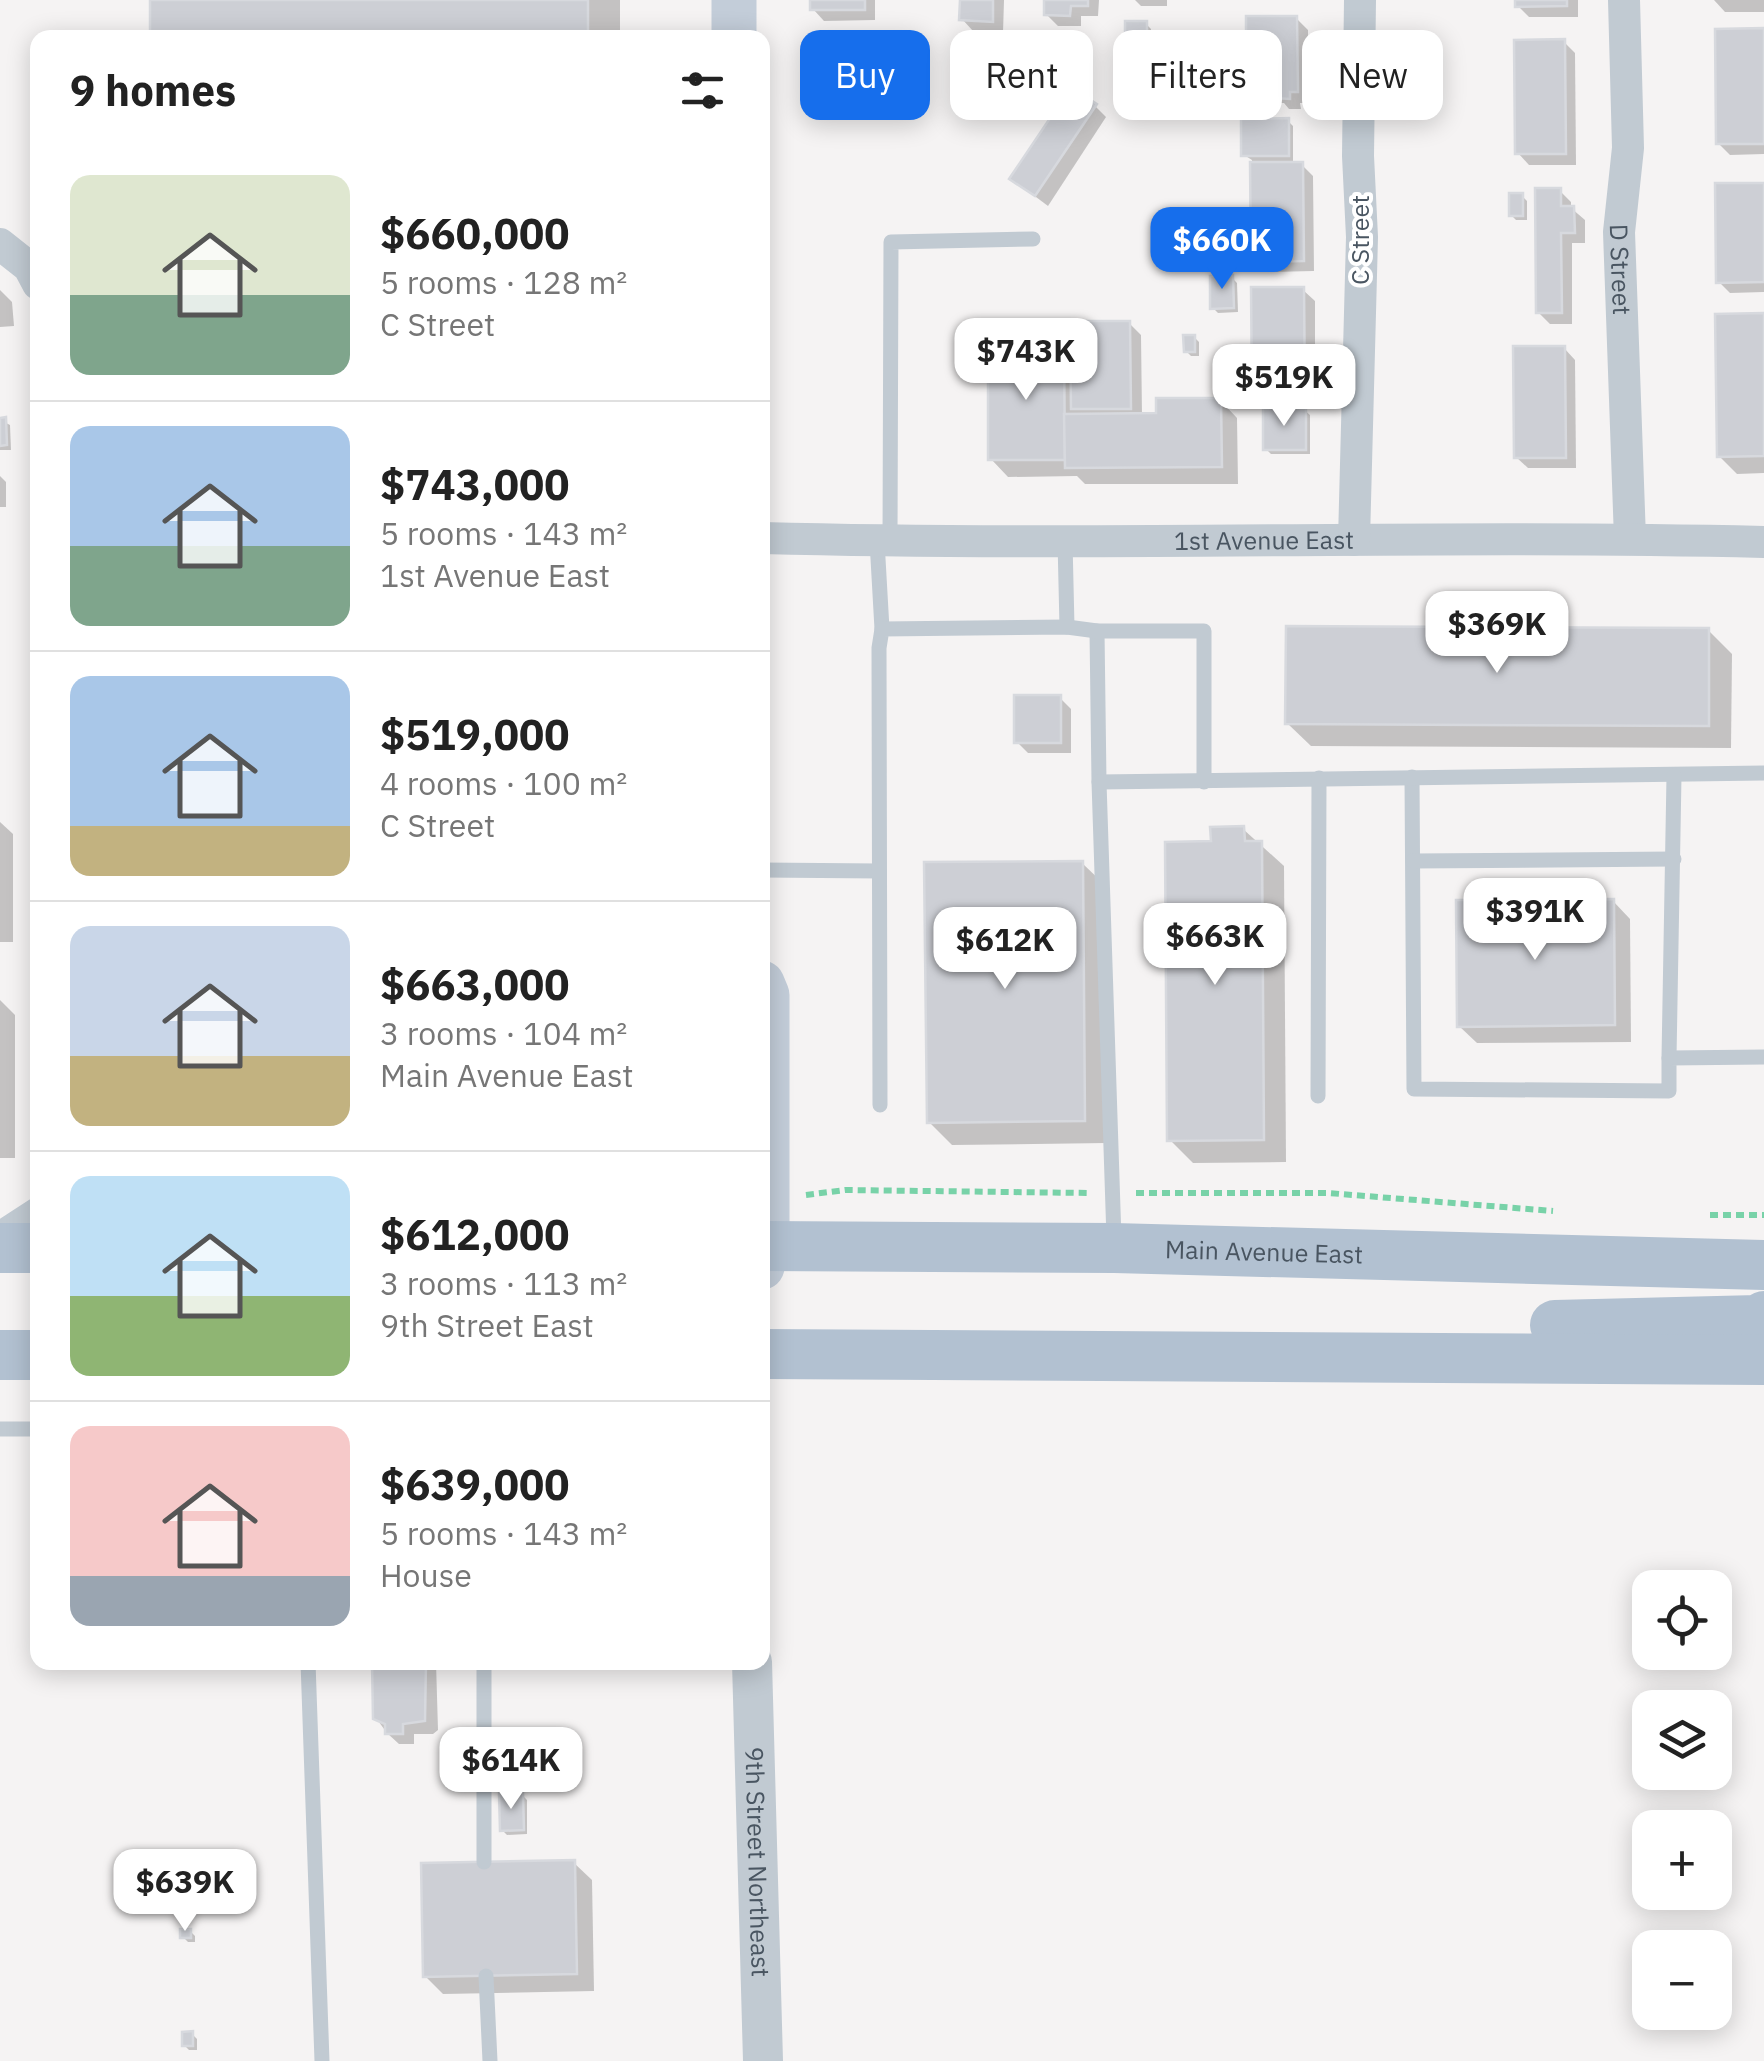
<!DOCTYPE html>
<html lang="en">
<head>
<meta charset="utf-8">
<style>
  body { margin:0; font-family:"IBM Plex Sans",sans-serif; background:#f6f6f6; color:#222; height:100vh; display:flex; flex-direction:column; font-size:38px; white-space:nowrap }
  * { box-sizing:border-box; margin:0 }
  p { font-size:32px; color:#767676 }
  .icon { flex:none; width:55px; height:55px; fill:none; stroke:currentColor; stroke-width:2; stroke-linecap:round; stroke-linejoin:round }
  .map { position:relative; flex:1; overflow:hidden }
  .sheet { position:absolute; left:30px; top:30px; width:740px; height:1640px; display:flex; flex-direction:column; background:#fff; border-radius:20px; box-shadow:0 5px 25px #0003 }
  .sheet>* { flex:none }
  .hud { position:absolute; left:800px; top:30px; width:812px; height:90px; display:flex; gap:20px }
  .fabs { position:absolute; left:1632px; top:1570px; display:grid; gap:20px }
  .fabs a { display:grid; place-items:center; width:100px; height:100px; border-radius:20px; background:#fff; box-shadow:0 5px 25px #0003; font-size:50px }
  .price { position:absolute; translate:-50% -85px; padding:0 22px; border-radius:20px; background:#fff; color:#222; font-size:32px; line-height:65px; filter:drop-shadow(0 2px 5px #0008) }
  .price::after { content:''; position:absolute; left:50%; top:60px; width:30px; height:22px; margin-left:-15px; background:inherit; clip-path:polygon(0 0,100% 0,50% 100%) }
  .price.on { background:#166eec; color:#fff }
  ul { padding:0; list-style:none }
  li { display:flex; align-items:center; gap:30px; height:250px; padding:0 40px }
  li+li { border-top:2px solid #e0e0e0 }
  li span { display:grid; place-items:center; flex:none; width:280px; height:200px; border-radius:20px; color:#555 }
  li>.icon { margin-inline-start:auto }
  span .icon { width:120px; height:120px; fill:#fffc; stroke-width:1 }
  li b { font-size:42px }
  h2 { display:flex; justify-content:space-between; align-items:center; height:120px; padding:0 40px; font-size:42px }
  .tag { padding:0 35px; border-radius:20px; background:#fff; box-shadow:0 5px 25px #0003; font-size:35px; line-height:90px }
  .tag.on { background:#166eec; color:#fff }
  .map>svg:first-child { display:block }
  .shadow { fill:#0003 }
  .building { fill:#cdcfd5; stroke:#d7d9de; stroke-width:2.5 }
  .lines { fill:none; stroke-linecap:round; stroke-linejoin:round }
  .path { stroke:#78d2a8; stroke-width:6; stroke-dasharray:8 5; stroke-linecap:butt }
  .service { stroke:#c1cad2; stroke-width:15 }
  .minor { stroke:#c1cad2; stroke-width:32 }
  .tertiary { stroke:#c1cad2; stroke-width:40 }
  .secondary { stroke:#c3cdd9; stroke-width:45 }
  .primary { stroke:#b2c1d1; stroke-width:50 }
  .labels { text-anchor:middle; stroke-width:8; stroke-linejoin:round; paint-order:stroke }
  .street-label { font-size:25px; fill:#495561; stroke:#fff }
</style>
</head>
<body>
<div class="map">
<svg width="1764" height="2061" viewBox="0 0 1764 2061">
  <rect width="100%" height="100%" fill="#f5f3f3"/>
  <!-- shadow -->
  <g class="shadow">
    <rect x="153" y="0" width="467" height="38"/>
    <polygon points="813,0 875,0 875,20 824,21 813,9"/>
    <polygon points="963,0 1004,0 1003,32 973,31 962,19"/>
    <polygon points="1047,0 1099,0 1098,16 1081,16 1081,26 1058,26 1046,14"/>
    <polygon points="1135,0 1167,0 1167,6 1141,6"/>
    <polygon points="1518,0 1578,0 1578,17 1529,17 1518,6"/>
    <polygon points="1764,0 1764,12 1725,12 1714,0"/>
    <polygon points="1296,18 1308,30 1308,103 1300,103 1301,109 1289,109 1284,103 1260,104 1249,92"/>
    <polygon points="1146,24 1151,29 1151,49 1133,50 1128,45"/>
    <polygon points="1764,30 1764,154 1730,155 1718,143"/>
    <polygon points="1564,42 1575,53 1576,165 1529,165 1518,153"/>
    <polygon points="1095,106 1106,117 1048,206 1012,179"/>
    <polygon points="1288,121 1293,126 1293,165 1302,165 1313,176 1314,271 1265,272 1253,261 1252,160 1244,155"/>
    <polygon points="1764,185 1764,292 1730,293 1718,281"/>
    <polygon points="1560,191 1571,202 1571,208 1585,220 1585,243 1572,243 1572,324 1550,324 1538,312"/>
    <polygon points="1522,196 1527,201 1527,220 1516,220 1511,215"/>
    <polygon points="1232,278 1237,283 1238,312 1218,313 1213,308"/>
    <polygon points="0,290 12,302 14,326 0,327"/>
    <polygon points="1303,290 1315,301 1315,409 1303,409 1310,415 1310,454 1271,454 1266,449 1265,408 1255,398"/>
    <polygon points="1764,316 1764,473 1737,474 1719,456"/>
    <polygon points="1129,323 1141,335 1142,416 1220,400 1237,418 1238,484 1085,484 1077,476 1008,477 991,459 1063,349 1073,359"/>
    <polygon points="1194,337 1199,342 1199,356 1191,356 1186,351"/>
    <polygon points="1564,348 1575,360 1576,468 1528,468 1516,457"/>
    <polygon points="0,420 10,425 11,450 0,450"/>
    <polygon points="0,476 6,482 6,507 0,507"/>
    <polygon points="1708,630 1732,654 1731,748 1311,746 1287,723"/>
    <polygon points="1060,698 1071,709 1071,753 1028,753 1017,742"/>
    <polygon points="0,822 13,834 13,942 0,942"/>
    <polygon points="1243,829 1284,866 1286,1162 1193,1163 1170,1140 1213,843"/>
    <polygon points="1082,863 1106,886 1107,1143 952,1145 929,1122"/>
    <polygon points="1613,901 1630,919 1631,1042 1477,1043 1459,1026"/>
    <polygon points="0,1000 15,1015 15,1158 0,1158"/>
    <polygon points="375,1662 436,1662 438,1730 433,1734 414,1734 414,1744 399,1744 387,1733 376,1718"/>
    <polygon points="522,1795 527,1800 527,1834 507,1835 502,1830"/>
    <polygon points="574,1863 592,1880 594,1991 443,1994 425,1976"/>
    <polygon points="190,1931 195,1936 195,1942 188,1942 183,1937"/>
    <polygon points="192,2034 197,2039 197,2050 189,2050 184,2045"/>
  </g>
  <!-- building -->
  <g class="building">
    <rect x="150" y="0" width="438" height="38"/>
    <rect x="810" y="0" width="55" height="10"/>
    <polygon points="960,0 993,0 993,22 959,20"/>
    <polygon points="1044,0 1088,0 1088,6 1071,6 1070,16 1044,15"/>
    <polygon points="1515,0 1567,0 1567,6 1515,7"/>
    <polygon points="1246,16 1297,16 1298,92 1290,92 1290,99 1275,98 1275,93 1246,93"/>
    <polygon points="1125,21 1147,21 1147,45 1125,46"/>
    <polygon points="1764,28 1764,144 1716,144 1715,29"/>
    <polygon points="1565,39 1566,154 1515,154 1514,40"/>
    <polygon points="1071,87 1097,104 1035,196 1009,179"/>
    <polygon points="1289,118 1289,156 1241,156 1241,119"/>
    <polygon points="1250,162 1303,162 1304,261 1251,262"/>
    <polygon points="1715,183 1764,183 1764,282 1716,283"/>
    <polygon points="1535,188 1561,188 1561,206 1574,206 1575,233 1561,233 1562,313 1536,313"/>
    <rect x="1509" y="193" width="14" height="23"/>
    <polygon points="1233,275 1234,308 1210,309 1210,276"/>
    <polygon points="1251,287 1304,287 1305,399 1252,399"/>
    <polygon points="1764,313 1764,456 1717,457 1715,314"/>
    <polygon points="1070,321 1130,321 1131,409 1071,409"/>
    <polygon points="1183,335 1195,335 1195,352 1184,352"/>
    <polygon points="1064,346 1065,460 988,460 988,347"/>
    <polygon points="1513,346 1565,346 1566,458 1514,458"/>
    <polygon points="1156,398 1221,398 1222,467 1065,468 1064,414 1156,413"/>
    <rect x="1263" y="408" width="43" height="42"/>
    <polygon points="6,417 7,445 0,446 0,418"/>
    <polygon points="1286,626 1709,628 1709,726 1285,724"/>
    <rect x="1014" y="695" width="47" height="48"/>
    <polygon points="1244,826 1245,841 1262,841 1264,1140 1167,1141 1165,842 1211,841 1210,827"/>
    <polygon points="1083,861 1085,1121 927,1123 924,862"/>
    <polygon points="1614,899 1615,1025 1457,1027 1456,900"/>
    <polygon points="372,1662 426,1662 425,1721 403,1724 403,1734 385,1734 385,1724 373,1719"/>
    <polygon points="499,1793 523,1793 524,1830 500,1831"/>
    <polygon points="575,1860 577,1974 423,1977 421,1863"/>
    <rect x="180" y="1929" width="11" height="9"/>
    <polygon points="193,2031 193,2046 182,2046 182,2032"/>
  </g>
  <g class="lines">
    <!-- path -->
    <g class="path">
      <polyline points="1136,1193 1328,1193 1553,1211"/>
      <polyline points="806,1195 845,1190 1089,1193"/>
      <polyline points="1710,1215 1764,1215"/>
    </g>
    <!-- service -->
    <g class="service">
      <polyline points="877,541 882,629"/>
      <polyline points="890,541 891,242 1033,239"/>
      <polyline points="1065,541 1067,627"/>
      <polyline points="1097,631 1099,782 1114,1239"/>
      <polyline points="1412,777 1414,1089 1669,1091 1669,1058 1764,1057"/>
      <polyline points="1099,782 1764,773"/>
      <polyline points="1413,861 1674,859"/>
      <polyline points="762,870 879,871"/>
      <polyline points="1669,1058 1674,776"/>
      <polyline points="1318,1096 1319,778"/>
      <polyline points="880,1105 879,648 882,629 1067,627 1097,631 1204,631 1204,782"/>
      <polyline points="0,1429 38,1429"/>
      <polyline points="308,1662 322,2061"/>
      <polyline points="484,1862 484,1662"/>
      <polyline points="486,1976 490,2061"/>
    </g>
    <!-- minor -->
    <g class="minor">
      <path id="s1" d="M 1624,0 L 1628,148 L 1619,232 L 1630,539"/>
      <polyline points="0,244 29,267 38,284"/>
      <path id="s2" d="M 762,538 C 1096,547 1430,534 1764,542"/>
      <polyline points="1354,540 1362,237 1358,156 1360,0"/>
      <polyline points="0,1238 38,1213"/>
    </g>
    <!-- tertiary -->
    <path class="tertiary" id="s3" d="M 752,1662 L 763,2061"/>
    <!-- secondary -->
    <g class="secondary">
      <polyline points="734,0 734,38"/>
      <polyline points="762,983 767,995 767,1246 762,1267"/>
    </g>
    <!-- primary -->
    <g class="primary">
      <path id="s4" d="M 762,1246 L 1114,1248 L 1764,1265"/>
      <polyline points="0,1248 38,1248"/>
      <polyline points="1555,1325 1758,1320 1764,1316"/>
      <polyline points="762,1354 1764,1360"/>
      <polyline points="0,1355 38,1355"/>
    </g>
  </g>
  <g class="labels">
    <!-- street labels -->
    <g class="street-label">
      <text transform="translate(1360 240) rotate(-90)" y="9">C Street</text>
      <text dy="9" stroke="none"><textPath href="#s1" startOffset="270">D Street</textPath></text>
      <text dy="9" stroke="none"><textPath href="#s2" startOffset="502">1st Avenue East</textPath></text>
      <text dy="9" stroke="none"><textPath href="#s4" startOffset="502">Main Avenue East</textPath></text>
      <text dy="9" stroke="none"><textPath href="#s3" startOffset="200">9th Street Northeast</textPath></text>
    </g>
  </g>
</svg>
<div class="fabs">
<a><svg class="icon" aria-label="locate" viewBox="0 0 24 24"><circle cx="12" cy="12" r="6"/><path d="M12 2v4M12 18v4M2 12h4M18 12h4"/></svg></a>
<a><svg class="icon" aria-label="layers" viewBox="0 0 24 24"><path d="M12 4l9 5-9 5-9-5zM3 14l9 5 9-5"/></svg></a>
<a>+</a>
<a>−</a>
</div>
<b class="price on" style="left:1222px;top:292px">$660K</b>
<b class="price" style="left:1026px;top:403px">$743K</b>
<b class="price" style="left:1284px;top:429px">$519K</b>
<b class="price" style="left:1497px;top:676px">$369K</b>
<b class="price" style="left:1535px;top:963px">$391K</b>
<b class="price" style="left:1215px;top:988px">$663K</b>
<b class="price" style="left:1005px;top:992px">$612K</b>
<b class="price" style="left:511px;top:1812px">$614K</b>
<b class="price" style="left:185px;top:1934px">$639K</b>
<div class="hud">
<a class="tag on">Buy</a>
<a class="tag">Rent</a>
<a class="tag">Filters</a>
<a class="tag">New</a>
</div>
<section class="sheet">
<h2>9 homes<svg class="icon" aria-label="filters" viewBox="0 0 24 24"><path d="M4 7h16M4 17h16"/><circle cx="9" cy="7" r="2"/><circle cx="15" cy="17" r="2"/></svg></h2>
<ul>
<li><span style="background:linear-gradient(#dfe7d0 60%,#7fa58c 0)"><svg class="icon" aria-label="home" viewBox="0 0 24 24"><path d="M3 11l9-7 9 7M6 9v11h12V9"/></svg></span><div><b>$660,000</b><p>5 rooms · 128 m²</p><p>C Street</p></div></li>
<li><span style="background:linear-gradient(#a9c7e8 60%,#7fa58c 0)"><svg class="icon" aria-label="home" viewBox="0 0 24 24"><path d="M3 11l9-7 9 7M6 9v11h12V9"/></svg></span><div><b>$743,000</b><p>5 rooms · 143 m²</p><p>1st Avenue East</p></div></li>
<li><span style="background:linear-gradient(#a9c7e8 75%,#c2b280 0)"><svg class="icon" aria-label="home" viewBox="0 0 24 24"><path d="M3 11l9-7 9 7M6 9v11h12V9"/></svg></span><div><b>$519,000</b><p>4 rooms · 100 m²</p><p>C Street</p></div></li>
<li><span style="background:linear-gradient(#c9d6e8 65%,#c2b280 0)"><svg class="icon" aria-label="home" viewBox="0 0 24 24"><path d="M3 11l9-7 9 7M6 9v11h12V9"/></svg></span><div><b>$663,000</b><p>3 rooms · 104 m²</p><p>Main Avenue East</p></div></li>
<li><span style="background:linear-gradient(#bfe0f5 60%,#8fb573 0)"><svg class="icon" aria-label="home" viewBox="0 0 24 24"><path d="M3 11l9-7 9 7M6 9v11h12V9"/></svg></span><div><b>$612,000</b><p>3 rooms · 113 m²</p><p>9th Street East</p></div></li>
<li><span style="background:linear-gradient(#f6c9c9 75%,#9aa5b1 0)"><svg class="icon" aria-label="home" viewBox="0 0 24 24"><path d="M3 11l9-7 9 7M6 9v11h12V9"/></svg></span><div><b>$639,000</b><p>5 rooms · 143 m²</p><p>House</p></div></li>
</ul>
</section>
</div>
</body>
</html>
